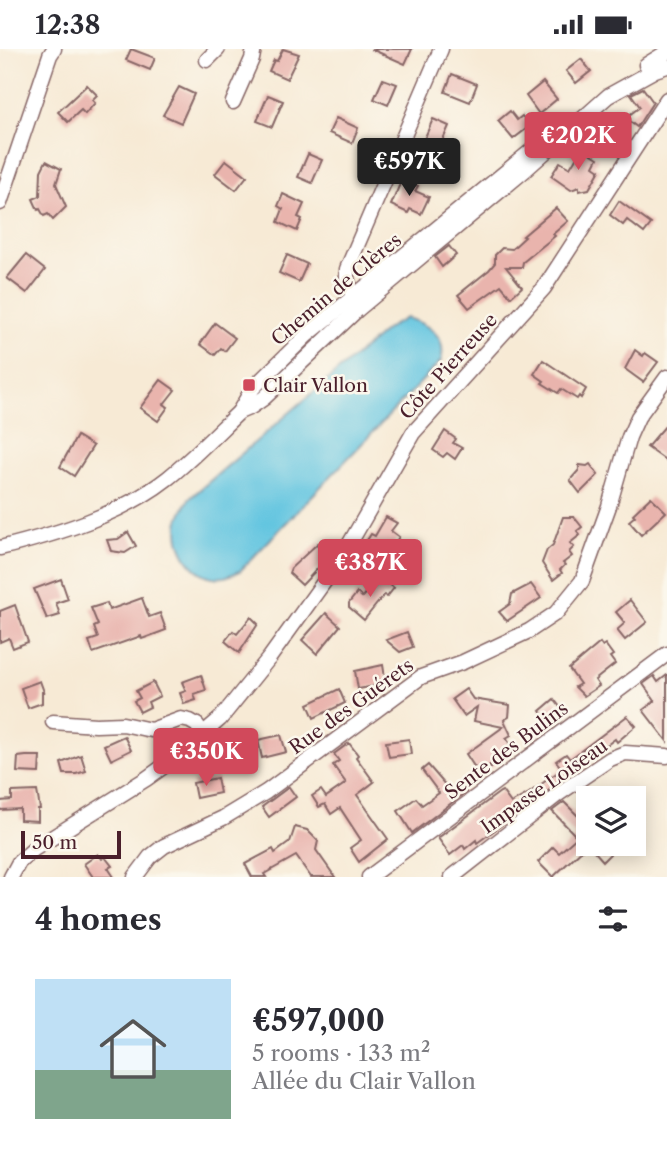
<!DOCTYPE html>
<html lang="en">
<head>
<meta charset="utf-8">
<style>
  body { margin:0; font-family:"Libre Caslon Text",serif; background:#f2f2f3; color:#2b2b33; height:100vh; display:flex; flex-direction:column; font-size:26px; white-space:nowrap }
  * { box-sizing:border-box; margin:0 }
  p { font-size:23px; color:#7c7c81 }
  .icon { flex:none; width:38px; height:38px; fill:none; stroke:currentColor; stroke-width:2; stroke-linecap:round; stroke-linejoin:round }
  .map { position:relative; height:828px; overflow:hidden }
  .panel { display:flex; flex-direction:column; background:#fff; flex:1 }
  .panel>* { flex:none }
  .fabs { position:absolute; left:576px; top:737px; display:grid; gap:14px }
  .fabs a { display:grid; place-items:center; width:70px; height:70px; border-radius:0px; background:#fff; box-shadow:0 4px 18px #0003; font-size:35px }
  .scale { position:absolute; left:21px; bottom:18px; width:100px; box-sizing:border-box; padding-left:7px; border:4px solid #4a1f2b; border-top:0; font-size:19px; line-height:24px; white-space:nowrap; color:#4a1f2b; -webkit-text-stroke:5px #fbf7ec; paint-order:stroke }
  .price { position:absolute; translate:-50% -60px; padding:0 16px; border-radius:7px; background:#d1495b; color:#fff; font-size:23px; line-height:46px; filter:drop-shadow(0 2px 4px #0008) }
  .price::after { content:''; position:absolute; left:50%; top:42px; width:21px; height:16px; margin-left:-10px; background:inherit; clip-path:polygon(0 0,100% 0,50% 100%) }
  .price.selected { background:#222; color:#fff }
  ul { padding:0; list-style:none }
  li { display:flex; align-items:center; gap:21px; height:175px; padding:0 35px }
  li span { display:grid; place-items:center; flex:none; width:196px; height:140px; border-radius:0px; color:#555 }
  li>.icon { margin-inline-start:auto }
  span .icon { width:84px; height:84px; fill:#fffc; stroke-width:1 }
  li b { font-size:30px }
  h2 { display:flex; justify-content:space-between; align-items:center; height:84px; padding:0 35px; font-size:30px }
  .status { display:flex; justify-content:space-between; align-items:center; height:49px; padding:0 35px; background:#fff; direction:ltr }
  .status svg { height:19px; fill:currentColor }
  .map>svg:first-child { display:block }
  .water { fill:#62c5e0; stroke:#567286; stroke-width:2 }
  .building { fill:#e9b4ad }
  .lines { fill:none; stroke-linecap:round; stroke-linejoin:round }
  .minor-casing { stroke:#876666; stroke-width:17 }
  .minor { stroke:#fff; stroke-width:14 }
  .poi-dot { fill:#d1495b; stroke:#fbf7ec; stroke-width:2.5 }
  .labels { text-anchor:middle; stroke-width:5; stroke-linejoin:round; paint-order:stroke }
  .street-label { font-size:19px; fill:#4a1f2b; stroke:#fbf7ec }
  .poi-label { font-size:19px; fill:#4a1f2b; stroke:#fbf7ec; text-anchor:start }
</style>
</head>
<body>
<div class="status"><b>12:38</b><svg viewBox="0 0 49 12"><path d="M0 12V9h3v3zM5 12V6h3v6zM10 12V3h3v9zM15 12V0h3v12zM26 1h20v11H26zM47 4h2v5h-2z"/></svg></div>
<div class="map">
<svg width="667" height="828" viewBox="0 0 667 828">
  <rect width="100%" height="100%" fill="#fbf7ec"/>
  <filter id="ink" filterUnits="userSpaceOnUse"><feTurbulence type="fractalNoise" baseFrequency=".0143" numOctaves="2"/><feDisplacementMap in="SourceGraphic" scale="14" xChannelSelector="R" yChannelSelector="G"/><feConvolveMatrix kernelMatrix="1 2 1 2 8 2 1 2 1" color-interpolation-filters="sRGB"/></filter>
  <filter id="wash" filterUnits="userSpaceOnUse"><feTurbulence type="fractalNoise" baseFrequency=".00686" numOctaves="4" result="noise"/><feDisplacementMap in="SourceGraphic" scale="28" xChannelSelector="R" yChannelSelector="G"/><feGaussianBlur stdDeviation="1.57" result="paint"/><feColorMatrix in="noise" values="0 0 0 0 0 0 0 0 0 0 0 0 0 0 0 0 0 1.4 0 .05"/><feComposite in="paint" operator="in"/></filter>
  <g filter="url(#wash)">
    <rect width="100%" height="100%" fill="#f7ead5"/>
    <!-- water -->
    <path class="water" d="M 406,269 C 428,275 448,287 441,312 L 240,522 C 235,524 229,527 224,528 C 194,533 173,497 179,471 C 181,464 186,456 189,450 L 388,279 Z"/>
    <g id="blocks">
      <!-- building -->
      <g class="building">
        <polygon points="131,0 155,9 150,21 126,11"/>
        <polygon points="283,0 299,5 287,30 269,22 274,11 277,12"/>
        <polygon points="371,0 412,0 405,15"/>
        <polygon points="581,10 591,22 576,34 566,22"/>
        <polygon points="452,25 477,35 470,53 445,43"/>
        <polygon points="383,30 397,35 388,56 374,50"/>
        <polygon points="543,33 557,50 539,65 526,47"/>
        <polygon points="87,36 97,46 92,51 95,54 85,65 81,61 68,73 58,63"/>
        <polygon points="179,38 194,45 181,74 163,66"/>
        <polygon points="643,39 653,53 637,78 625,69 640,58 631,45"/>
        <polygon points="268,46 283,52 272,78 257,72"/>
        <polygon points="510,62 517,71 522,67 530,77 513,90 498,72"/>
        <polygon points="336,69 358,79 352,94 329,84"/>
        <polygon points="433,70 449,77 438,102 422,95"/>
        <polygon points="582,99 598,109 594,117 600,121 589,140 579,142 579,138 571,141 551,127 560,113 570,119"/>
        <polygon points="308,105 322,111 312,134 298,128"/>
        <polygon points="226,111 247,127 236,141 215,125"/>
        <polygon points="46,112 61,120 56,135 66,158 53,171 48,165 44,167 40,160 38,161 33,150 40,147 41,122"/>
        <polygon points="402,130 418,137 415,142 429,148 421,165 410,160 408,164 391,156"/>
        <polygon points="283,145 304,155 298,168 302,170 297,182 278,173 283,160 278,157"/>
        <polygon points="619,152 651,175 644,184 627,171 623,176 610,166"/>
        <polygon points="556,159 568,172 553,185 555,187 523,213 522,218 506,218 522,238 511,248 501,236 469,259 458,246 489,221 495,214 495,206 502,199 512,200 525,188 523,187"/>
        <polygon points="449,197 456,206 442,218 435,208"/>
        <polygon points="26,206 45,221 27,244 7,229"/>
        <polygon points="287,206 307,215 299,233 279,224"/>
        <polygon points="215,274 235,289 225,302 221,299 215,306 200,295"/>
        <polygon points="635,301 643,307 645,304 658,313 643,333 625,320"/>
        <polygon points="543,311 586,340 581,349 579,347 577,350 561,340 558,344 542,334 544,332 534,325"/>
        <polygon points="161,331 175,341 164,355 168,358 158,372 140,359"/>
        <polygon points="667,375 667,412 647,398"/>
        <polygon points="445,382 456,390 453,394 462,399 455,410 447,404 443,408 433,401"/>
        <polygon points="77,387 93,397 74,427 60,418"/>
        <polygon points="590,415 598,426 580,444 570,431 579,421 579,416 587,417"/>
        <polygon points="651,448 666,463 641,486 629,472 635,467 633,465"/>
        <polygon points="386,468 397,474 391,482 399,488 387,504 379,499 375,504 364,496 371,485 375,487"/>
        <polygon points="563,468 574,468 582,478 577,482 580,486 570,494 574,498 569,503 572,507 563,514 565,516 560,521 562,524 553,531 542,514 547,501 553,496"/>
        <polygon points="128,483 136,497 125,504 111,502 107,491 118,490"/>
        <polygon points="318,494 328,503 321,511 320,517 302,536 289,524 291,519"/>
        <polygon points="382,529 394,539 387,548 384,546 364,571 349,558 349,554 357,544 362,548 368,541 369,543"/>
        <polygon points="61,530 68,550 56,554 60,566 47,570 34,540"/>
        <polygon points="531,535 541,549 507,572 499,563 510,555 512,545"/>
        <polygon points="142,549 149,568 160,564 166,581 142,590 141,587 93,604 89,592 98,589 94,578 98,576 91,559 107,554 109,561"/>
        <polygon points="630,551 647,573 625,591 617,581 625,574 616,563"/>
        <polygon points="15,556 28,593 13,599 9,589 0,593 0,562"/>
        <polygon points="326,564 340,577 317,605 302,591"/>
        <polygon points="251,568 258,575 239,604 225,592 233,582 237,585"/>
        <polygon points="407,583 413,598 400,603 386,591"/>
        <polygon points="600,594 602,597 605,595 613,606 610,608 615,615 595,631 599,637 584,647 575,638 580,635 569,620"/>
        <polygon points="383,616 386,635 358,640 355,622"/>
        <polygon points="201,626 206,641 194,645 196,651 184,655 180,644 186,642 182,633"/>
        <polygon points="667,626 667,692 643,661 655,652 643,635 654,627 658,633"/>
        <polygon points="40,632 44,643 42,643 42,654 28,659 21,639"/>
        <polygon points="153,633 160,647 148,653 150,658 140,663 134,652 140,649 136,642"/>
        <polygon points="339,640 345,654 314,669 308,655"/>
        <polygon points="466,640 473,650 510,656 509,668 504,671 511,686 506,689 514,701 491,719 490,716 479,725 466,705 503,678 474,672 477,658 464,667 452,650"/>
        <polygon points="554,650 563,662 548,673 540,662"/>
        <polygon points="627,667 636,677 617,693 615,690 577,718 578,720 477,794 476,791 465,800 463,796 450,806 438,789 500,743 502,742 511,754 529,744 562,720 556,712 566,705 570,710"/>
        <polygon points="281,686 286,703 262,709 258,691"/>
        <polygon points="124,687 131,701 111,711 104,696"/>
        <polygon points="409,690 411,705 389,708 386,693"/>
        <polygon points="349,694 358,706 356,708 374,733 357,746 388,790 359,813 350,799 361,791 340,759 331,765 325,755 319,758 312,747 321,741 326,748 346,734 333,716 339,712 334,705"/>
        <polygon points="81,706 86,722 76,725 64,725 61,714"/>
        <polygon points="26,707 40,707 39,724 17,723 18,708"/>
        <polygon points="428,716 453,745 462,737 466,743 412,784 398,762 416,749 422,756 439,744 422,721"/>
        <polygon points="217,729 220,744 196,749 193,734"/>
        <polygon points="289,738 296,748 269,768 262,758"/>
        <polygon points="37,742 40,760 38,760 38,772 20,771 20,760 0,761 0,752 12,751 12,743"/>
        <polygon points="564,753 588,777 588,794 601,794 611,804 603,812 588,795 588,799 586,797 553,828 538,813 553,798 559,804 577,788 552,762"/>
        <polygon points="295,778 307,781 318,792 316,801 335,828 311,828 296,807 264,825 266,828 252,828 245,815 273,800 275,804 290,793"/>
        <polygon points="98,805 102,810 105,808 112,817 108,819 114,828 93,828 84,815"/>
      </g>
    </g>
  </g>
  <g filter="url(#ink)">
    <use href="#blocks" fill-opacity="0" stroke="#876666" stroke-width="2"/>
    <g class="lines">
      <defs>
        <g id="minor">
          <polyline points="207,11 218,0"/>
          <polyline points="646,16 667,3"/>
          <polyline points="233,53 252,10 254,0"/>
          <polyline points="0,154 50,6 54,0"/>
          <polyline points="356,257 347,229 347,220 441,0"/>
          <polyline points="239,363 253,339 307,286 542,93"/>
          <path d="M 0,499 C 57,485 121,466 168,429 C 193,409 216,385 239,363 L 251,358 L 264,349 L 357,261 L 525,121 L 608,47 L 655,21 L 667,17"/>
          <polyline points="53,673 96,676 123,675 151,681 181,670 190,672 197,676 202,684"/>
          <polyline points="11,828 19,813 34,800 146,730 171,712 220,670 270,608 342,508 413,384 544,239 667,50"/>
          <polyline points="135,828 150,808 164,797 223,769 266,743 421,628 463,613 529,582 556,564 582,532 609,457 629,388 638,368 667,328"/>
          <polyline points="369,828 667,605"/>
          <polyline points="452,828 557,746 610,710 625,704 667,707"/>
        </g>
      </defs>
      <!-- minor casing -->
      <use href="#minor" class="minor-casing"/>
      <!-- minor -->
      <use href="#minor" class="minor"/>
    </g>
  </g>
  <!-- markers -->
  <rect class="poi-dot" x="242" y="329" width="14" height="14" rx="3.5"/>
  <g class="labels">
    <!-- street labels -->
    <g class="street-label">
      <text transform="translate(336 240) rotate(-40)" y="7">Chemin de Clères</text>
      <text transform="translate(448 317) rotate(-48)" y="7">Côte Pierreuse</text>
      <text transform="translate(351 657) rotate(-36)" y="7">Rue des Guérets</text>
      <text transform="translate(506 701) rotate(-37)" y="7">Sente des Bulins</text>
      <text transform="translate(544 737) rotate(-35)" y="7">Impasse Loiseau</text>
    </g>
    <!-- poi labels -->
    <g class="poi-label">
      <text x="263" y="343">Clair Vallon</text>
    </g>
  </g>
</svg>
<div class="fabs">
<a><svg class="icon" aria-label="layers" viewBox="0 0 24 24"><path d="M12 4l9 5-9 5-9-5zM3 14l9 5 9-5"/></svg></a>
</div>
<div class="scale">50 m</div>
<b class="price" style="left:578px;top:123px">€202K</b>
<b class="price selected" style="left:409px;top:149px">€597K</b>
<b class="price" style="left:370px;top:550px">€387K</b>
<b class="price" style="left:206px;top:739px">€350K</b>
</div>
<section class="panel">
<h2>4 homes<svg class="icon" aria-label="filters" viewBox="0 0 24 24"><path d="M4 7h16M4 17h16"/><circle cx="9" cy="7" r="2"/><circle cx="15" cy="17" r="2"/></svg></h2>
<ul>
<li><span style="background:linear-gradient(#bfe0f5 65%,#7fa58c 0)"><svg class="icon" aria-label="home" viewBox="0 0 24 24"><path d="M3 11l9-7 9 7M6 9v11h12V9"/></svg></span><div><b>€597,000</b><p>5 rooms · 133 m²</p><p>Allée du Clair Vallon</p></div></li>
</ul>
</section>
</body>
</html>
